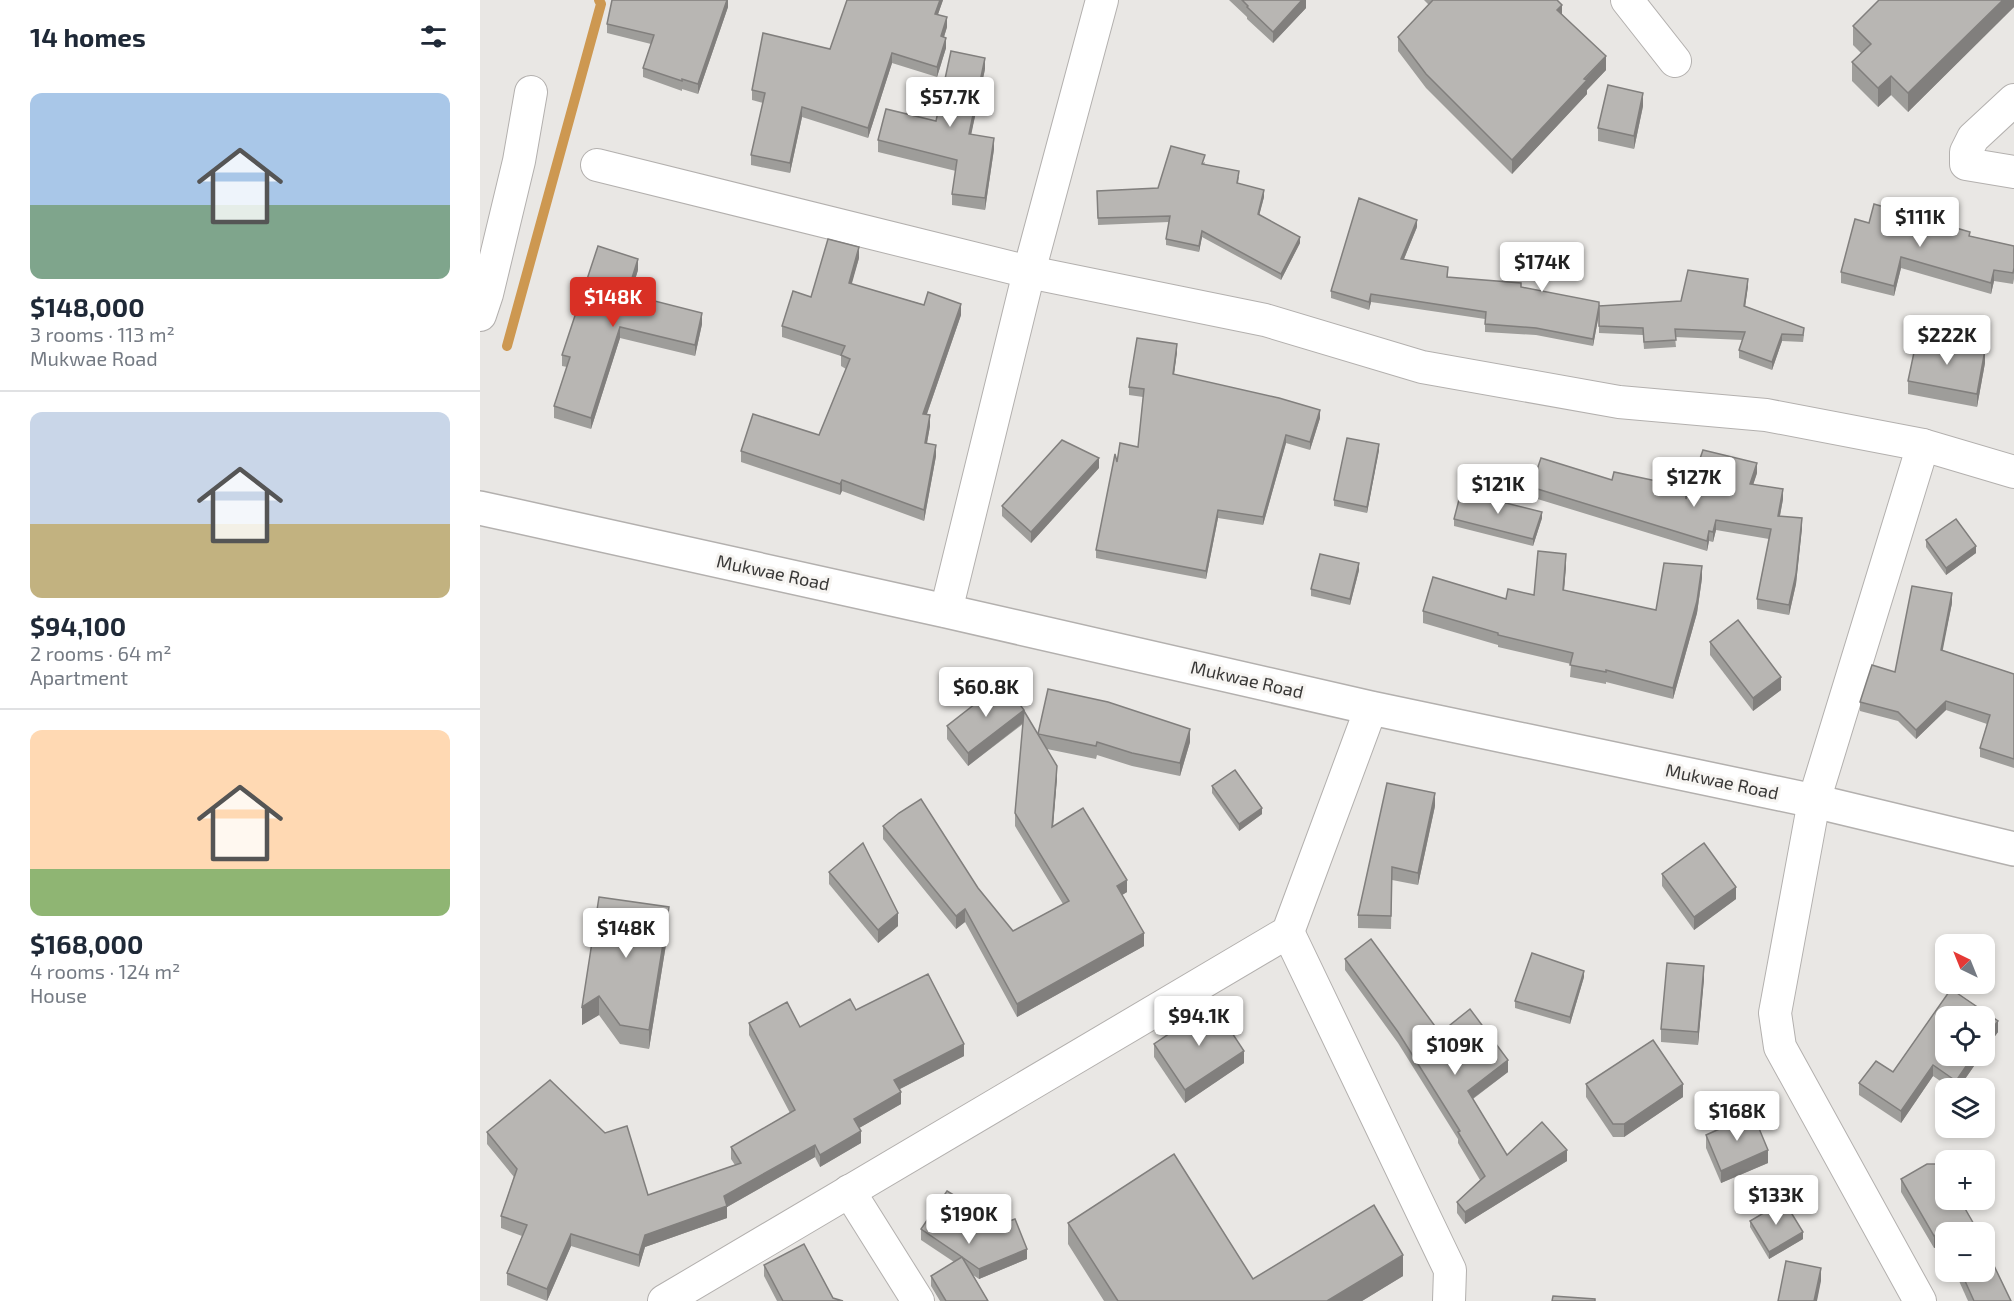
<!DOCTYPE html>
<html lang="en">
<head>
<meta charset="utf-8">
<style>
  body { margin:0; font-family:"Exo 2",sans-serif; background:#f6f6f7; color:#1f2937; height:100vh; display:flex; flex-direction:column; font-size:22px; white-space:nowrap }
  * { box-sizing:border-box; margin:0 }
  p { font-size:20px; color:#747a83 }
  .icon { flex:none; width:33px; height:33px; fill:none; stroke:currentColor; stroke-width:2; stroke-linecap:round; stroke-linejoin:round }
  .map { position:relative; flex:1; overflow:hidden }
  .side { display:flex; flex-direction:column; background:#fff; width:480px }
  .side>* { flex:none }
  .needle { width:39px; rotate:317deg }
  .buttons { position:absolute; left:1455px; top:934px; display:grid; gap:12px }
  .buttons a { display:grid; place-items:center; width:60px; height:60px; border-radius:12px; background:#fff; box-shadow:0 3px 9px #0003; font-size:30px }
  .price { position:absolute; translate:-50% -51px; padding:0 14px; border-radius:6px; background:#fff; color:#222; font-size:20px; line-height:39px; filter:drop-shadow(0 2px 3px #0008) }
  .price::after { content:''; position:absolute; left:50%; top:36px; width:18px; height:14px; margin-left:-9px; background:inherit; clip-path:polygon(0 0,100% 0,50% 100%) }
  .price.on { background:#d93025; color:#fff }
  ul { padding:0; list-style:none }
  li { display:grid; align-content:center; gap:12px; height:318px; padding:0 30px }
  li+li { border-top:2px solid #e0e1e3 }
  li span { display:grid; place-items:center; height:186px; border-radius:12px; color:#555 }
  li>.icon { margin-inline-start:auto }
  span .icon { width:108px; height:108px; fill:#fffc; stroke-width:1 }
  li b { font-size:26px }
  h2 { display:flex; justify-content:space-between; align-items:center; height:72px; padding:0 30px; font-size:26px }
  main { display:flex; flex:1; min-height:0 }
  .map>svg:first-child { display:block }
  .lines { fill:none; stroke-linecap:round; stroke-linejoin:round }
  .stream { stroke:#cd9851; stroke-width:10 }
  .street-casing { stroke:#b3b0ae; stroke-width:34 }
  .secondary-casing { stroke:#b3b0ae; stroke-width:36 }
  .street { stroke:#fff; stroke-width:32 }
  .secondary { stroke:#fff; stroke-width:33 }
  .wall { fill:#9e9d9a }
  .shaded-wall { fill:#817f7d }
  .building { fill:#b8b6b3; stroke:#817f7d; stroke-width:1.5 }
  .labels { text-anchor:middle; stroke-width:6; stroke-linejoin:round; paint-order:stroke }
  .street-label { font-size:18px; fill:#393837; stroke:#f6f4f1 }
</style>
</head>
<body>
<main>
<section class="side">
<h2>14 homes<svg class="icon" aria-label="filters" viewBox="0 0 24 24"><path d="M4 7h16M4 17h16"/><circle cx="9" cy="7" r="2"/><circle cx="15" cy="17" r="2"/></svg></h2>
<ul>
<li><span style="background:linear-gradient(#a9c7e8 60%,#7fa58c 0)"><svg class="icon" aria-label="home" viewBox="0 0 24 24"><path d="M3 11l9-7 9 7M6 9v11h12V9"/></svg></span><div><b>$148,000</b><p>3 rooms · 113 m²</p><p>Mukwae Road</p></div></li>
<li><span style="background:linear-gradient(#c9d6e8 60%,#c2b280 0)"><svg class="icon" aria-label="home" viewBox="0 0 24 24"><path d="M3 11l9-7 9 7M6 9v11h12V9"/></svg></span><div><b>$94,100</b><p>2 rooms · 64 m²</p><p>Apartment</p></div></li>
<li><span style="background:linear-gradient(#ffd9b3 75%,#8fb573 0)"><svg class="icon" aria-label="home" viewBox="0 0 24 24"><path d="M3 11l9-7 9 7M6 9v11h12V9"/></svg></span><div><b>$168,000</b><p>4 rooms · 124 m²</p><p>House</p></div></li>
</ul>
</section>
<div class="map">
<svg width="1534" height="1301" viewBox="0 0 1534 1301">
  <rect width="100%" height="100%" fill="#e9e7e4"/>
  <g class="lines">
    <!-- stream -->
    <polyline class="stream" points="27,346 121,4 119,0"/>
    <defs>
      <g id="street">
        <polyline points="1147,0 1195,61"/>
        <polyline points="1534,100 1493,138 1486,152 1486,164 1534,172"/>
        <polyline points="117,165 549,272 785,320 942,367 1139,402 1286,415 1443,445 1534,472"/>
        <polyline points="0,315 7,294 39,161 51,92"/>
        <polyline points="466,611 549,272 622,0"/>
        <polyline points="808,932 970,1270 969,1301"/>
        <polyline points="369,1191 438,1301"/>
        <polyline points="184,1301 808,932 891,708"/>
        <polyline points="1440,1301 1300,1047 1295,1013 1334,801 1443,445"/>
      </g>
      <polyline id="secondary" points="0,508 466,611 891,708 1334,801 1534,849"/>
    </defs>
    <!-- street casing -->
    <use href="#street" class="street-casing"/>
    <!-- secondary casing -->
    <use href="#secondary" class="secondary-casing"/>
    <!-- street -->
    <use href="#street" class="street"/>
    <!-- secondary -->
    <use href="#secondary" class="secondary"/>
  </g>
  <!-- wall -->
  <g class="wall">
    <polygon points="248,0 248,7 218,94 202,89 202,91 163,77 163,68 171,44 127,33 127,24"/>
    <polygon points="367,0 463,0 458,14 467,27 464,37 466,48 457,77 412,63 388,138 322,117 310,173 271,165 271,155 283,103 272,100 272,90 350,49"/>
    <polygon points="749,0 826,0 826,8 793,43 767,19 767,17"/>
    <polygon points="944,0 1077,0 1082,14 1126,70 1107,90 1107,94 1032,174 946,88 918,51 918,37 949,5"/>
    <polygon points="1534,0 1534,7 1428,112 1411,95 1398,107 1372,81 1372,62 1381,53 1373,45 1373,26"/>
    <polygon points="505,69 491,134 514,149 505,210 472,205 472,194 476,171 398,152 398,140 456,121"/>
    <polygon points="1163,106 1154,149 1118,141 1118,128"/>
    <polygon points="725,162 724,165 759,177 758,183 784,197 779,215 820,243 801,280 722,237 719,252 686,245 686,239 689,222 618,225 617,191 678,188"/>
    <polygon points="1389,223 1490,236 1534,246 1534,279 1533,284 1514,281 1511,294 1421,268 1414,296 1361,283 1361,272"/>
    <polygon points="937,227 924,259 968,274 968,277 1041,287 1119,306 1201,301 1268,286 1265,307 1324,335 1323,342 1302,341 1292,370 1259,358 1259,350 1263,340 1195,337 1196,347 1164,349 1163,335 1119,333 1119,314 1113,346 1056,335 1005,332 1005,319 891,302 889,310 851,298 851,291"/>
    <polygon points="379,258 371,284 481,315 447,414 450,426 447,443 456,456 444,521 362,491 360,495 261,462 261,451 339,435 366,369 361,366 361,356 302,337 302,326 331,297"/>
    <polygon points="158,270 150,295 222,324 215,356 140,338 111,429 74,418 74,406 87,367 82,366 82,355"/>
    <polygon points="697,352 694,374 840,418 830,450 806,443 783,525 738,518 726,579 616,558 616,550 637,462 658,447 663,397 649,395 649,387"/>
    <polygon points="1505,363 1497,407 1428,394 1428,381"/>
    <polygon points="899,450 887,513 854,506 854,500"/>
    <polygon points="619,468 551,543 522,516 522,506"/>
    <polygon points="1277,473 1273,485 1303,499 1300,516 1322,528 1316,584 1309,615 1277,609 1277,599 1289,539 1236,530 1233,542 1229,541 1227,551 1051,497 1051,487 1132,480 1206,499"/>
    <polygon points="1062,518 1053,546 974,526 974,519"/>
    <polygon points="1446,540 1496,553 1466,575 1446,547"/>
    <polygon points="1086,566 1084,590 1176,610 1222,578 1217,613 1193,699 1126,682 1126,684 1090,677 1091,664 1018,647 1018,645 943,623 943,611 1054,595"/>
    <polygon points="879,570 870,605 831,596 831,589"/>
    <polygon points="1472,603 1462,650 1534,674 1534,768 1500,757 1500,748 1507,724 1466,710 1436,739 1418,721 1380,711 1380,702 1415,672"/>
    <polygon points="1230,642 1301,690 1273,711 1230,655"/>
    <polygon points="544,712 558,735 710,742 700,776 652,766 617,755 616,759 567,749 577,778 573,826 647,892 642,895 664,946 537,1017 485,922 476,929 403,839 403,826 498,888 533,931 583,904 535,826 535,813 543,724 488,766 467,739 467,726"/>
    <polygon points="732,786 782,814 759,831 732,793"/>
    <polygon points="955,806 938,885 912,880 911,929 878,928 878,915"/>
    <polygon points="349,872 418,926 398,943 349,884"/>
    <polygon points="1182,874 1256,899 1214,930 1182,886"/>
    <polygon points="189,926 169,1049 140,1044 119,1015 102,1025 102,1007"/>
    <polygon points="865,959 960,1033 1028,1072 993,1099 1027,1155 1087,1161 985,1224 977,1213 977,1202 1000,1180 978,1143 978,1139 918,1043 865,970"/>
    <polygon points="1104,977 1090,1024 1035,1008 1035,1001"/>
    <polygon points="1224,979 1218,1045 1181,1042 1181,1029"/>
    <polygon points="1471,989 1518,1021 1518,1032 1504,1051 1504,1017 1466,1017 1466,1056 1501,1056 1478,1089 1472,1089 1453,1076 1421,1123 1379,1095 1379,1083 1396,1061 1413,1072"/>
    <polygon points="376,1010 484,1056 420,1089 421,1104 379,1128 381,1143 340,1167 335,1157 247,1207 247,1218 165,1247 159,1267 91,1246 67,1301 27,1285 27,1273 42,1236 21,1228 21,1216 34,1177 7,1144 7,1132 168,1195 255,1165 251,1159 251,1147 310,1113 269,1035 269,1023 320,1027"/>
    <polygon points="674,1044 764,1063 705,1103 674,1057"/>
    <polygon points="1106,1084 1203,1097 1144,1137 1133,1137 1106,1097"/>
    <polygon points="1226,1135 1288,1163 1241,1183 1226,1148"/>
    <polygon points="1421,1179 1466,1233 1466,1252 1462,1244 1454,1248 1421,1192"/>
    <polygon points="1270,1221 1323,1239 1289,1259 1270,1227"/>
    <polygon points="588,1223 773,1279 923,1276 882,1301 624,1301 588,1244"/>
    <polygon points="441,1229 547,1259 499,1279 493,1275 508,1301 460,1301 451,1286 451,1276 474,1262 441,1240"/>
    <polygon points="284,1265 353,1298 363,1301 297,1301 284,1276"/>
    <polygon points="1475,1272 1504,1272 1531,1301 1488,1301"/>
  </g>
  <!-- shaded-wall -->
  <g class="shaded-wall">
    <polygon points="247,0 248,0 248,7 218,94 218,84"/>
    <polygon points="460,0 463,0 455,23 455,14"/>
    <polygon points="822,0 826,0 826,8 793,43 793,32"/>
    <polygon points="1523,0 1534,0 1534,7 1428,112 1428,93"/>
    <polygon points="1082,5 1082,19 1077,10"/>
    <polygon points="467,17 467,27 461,46 461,36"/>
    <polygon points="466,38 466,48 457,77 457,67"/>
    <polygon points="412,53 412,63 388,138 388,128"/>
    <polygon points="1126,56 1126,70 1107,90 1107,94 1032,174 1032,160"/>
    <polygon points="505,58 505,69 489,145 489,134"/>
    <polygon points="1411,76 1411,95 1398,107 1398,88"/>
    <polygon points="1163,93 1163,106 1154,149 1154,136"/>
    <polygon points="322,107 322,117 310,173 310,163"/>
    <polygon points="514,138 514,149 505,210 505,198"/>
    <polygon points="784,190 784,197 778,220 778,214"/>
    <polygon points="937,220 937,227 921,266 921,259"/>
    <polygon points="722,231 722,237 719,252 719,246"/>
    <polygon points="820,237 820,243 801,280 801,274"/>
    <polygon points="379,247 379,258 369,294 369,283"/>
    <polygon points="1421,257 1421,268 1414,296 1414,286"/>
    <polygon points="158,259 158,270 147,305 147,294"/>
    <polygon points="1514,270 1514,281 1511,294 1511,283"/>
    <polygon points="1268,279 1268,286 1264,314 1264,306"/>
    <polygon points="891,294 891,302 889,310 889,302"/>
    <polygon points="481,304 481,315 443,425 443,414"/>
    <polygon points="1119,306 1119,314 1113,346 1113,339"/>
    <polygon points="222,313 222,324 215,356 215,345"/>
    <polygon points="140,327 140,338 111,429 111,418"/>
    <polygon points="1302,334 1302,341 1292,370 1292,362"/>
    <polygon points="697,344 697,352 693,382 693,374"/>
    <polygon points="1505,350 1505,363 1497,407 1497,394"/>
    <polygon points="840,410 840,418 830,450 830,442"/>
    <polygon points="450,415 450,426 445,454 445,443"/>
    <polygon points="806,435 806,443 783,525 783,517"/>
    <polygon points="899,444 899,450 887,513 887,507"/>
    <polygon points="456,445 456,456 444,521 444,510"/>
    <polygon points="619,458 619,468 551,543 551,532"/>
    <polygon points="1277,463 1277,473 1270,494 1270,484"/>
    <polygon points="362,480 362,491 360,495 360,484"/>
    <polygon points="1303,489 1303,499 1298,526 1298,516"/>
    <polygon points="738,510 738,518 726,579 726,571"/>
    <polygon points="1062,512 1062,518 1053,546 1053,539"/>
    <polygon points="1322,518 1322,528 1316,584 1309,615 1309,605"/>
    <polygon points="1236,520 1236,530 1233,542 1233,532"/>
    <polygon points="1229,531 1229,541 1227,551 1227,541"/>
    <polygon points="1496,546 1496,553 1466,575 1466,568"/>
    <polygon points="1086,554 1086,566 1083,602 1083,590"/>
    <polygon points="879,563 879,570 870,605 870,599"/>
    <polygon points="1222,566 1222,578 1217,613 1193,699 1193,688"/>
    <polygon points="1472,593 1472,603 1461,659 1461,650"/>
    <polygon points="1301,677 1301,690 1273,711 1273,698"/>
    <polygon points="1466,701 1466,710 1436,739 1436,730"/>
    <polygon points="544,710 544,722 488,766 488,753"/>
    <polygon points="710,729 710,742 700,776 700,763"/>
    <polygon points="577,766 577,778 572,839 572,827"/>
    <polygon points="955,793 955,806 938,885 938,873"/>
    <polygon points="782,808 782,814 759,831 759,824"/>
    <polygon points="647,880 647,892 637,898 637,886"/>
    <polygon points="1256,887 1256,899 1214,930 1214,917"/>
    <polygon points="189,907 189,926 169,1049 169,1030"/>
    <polygon points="485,909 485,922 476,929 476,916"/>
    <polygon points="418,913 418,926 398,943 398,930"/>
    <polygon points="664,933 664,946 537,1017 537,1004"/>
    <polygon points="1224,966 1224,979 1218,1045 1218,1032"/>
    <polygon points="1104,971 1104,977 1090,1024 1090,1017"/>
    <polygon points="119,996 119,1015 102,1025 102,1007"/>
    <polygon points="1518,1021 1518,1032 1504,1051 1504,1040"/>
    <polygon points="484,1044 484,1056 414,1092 414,1080"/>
    <polygon points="764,1051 764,1063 705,1103 705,1090"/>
    <polygon points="1493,1056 1501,1056 1478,1089 1476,1089 1476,1081"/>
    <polygon points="1028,1060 1028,1072 988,1102 988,1091"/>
    <polygon points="1453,1065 1453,1076 1421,1123 1421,1111"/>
    <polygon points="1203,1084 1203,1097 1144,1137 1144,1124"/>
    <polygon points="421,1092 421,1104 374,1131 374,1119"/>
    <polygon points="381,1131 381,1143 340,1167 340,1155"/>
    <polygon points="335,1145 335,1157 247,1207 247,1218 165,1247 159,1267 159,1255 165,1235 244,1196"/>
    <polygon points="1087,1150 1087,1161 985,1224 985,1212"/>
    <polygon points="1288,1150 1288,1163 1241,1183 1241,1171"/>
    <polygon points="1462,1231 1462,1244 1454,1248 1454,1236"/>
    <polygon points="1323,1232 1323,1239 1289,1259 1289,1252"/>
    <polygon points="91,1234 91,1246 67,1301 67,1289"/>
    <polygon points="547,1249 547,1259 499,1279 499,1269"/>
    <polygon points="923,1255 923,1276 882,1301 847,1301"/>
    <polygon points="1341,1268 1341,1281 1337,1301 1334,1301"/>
  </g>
  <!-- building -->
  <g class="building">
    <polygon points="132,0 247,0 218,84 202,79 202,81 163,68 174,35 127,24"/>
    <polygon points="367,0 460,0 455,14 467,17 461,36 466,38 457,67 412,53 388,128 322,107 310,163 271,155 285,93 272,90 283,33 350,49"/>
    <polygon points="762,0 822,0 793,32 767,7 768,6"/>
    <polygon points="953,0 1077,0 1082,5 1077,10 1126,56 1104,79 1107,80 1032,160 946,74 918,37"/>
    <polygon points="1399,0 1523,0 1428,93 1411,76 1398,88 1372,62 1391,44 1373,26"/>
    <polygon points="471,51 505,58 489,134 514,138 505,198 472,194 477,160 398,140 406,109 456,121"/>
    <polygon points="1128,85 1163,93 1154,136 1118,128"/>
    <polygon points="691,146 725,155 722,164 759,171 757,183 784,190 778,214 820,237 801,274 722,231 719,246 686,239 690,216 618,218 617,191 678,188"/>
    <polygon points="879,198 937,220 921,259 968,267 967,277 1041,283 1041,287 1119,302 1119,306 1201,301 1208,270 1268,279 1264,306 1324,328 1323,335 1302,334 1292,362 1259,350 1265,332 1195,329 1196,340 1164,342 1163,328 1119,326 1119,306 1113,339 1056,328 1005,324 1006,312 891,294 889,302 851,291"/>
    <polygon points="1394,204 1490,232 1489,236 1534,246 1534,268 1533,273 1514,270 1511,283 1421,257 1414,286 1361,272 1375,219 1389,223"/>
    <polygon points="348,239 379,247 369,283 444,305 448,292 481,304 443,414 450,415 445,443 456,445 444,510 362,480 360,484 261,451 273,414 339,435 370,359 361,355 365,346 302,326 313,291 331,297"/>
    <polygon points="118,246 158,259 147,294 222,313 215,345 140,327 111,418 74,406 90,357 82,355"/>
    <polygon points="657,338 697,344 693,374 799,398 840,410 830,442 806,435 783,517 738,510 726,571 616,550 635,454 637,462 640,443 658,447 664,389 649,387"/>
    <polygon points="1437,338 1505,350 1497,394 1428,381"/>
    <polygon points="867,438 899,444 887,507 854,500"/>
    <polygon points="582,440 619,458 551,532 522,506"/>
    <polygon points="1223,450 1277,463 1270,484 1303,489 1298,516 1322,518 1316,574 1309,605 1277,599 1291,529 1236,520 1233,532 1229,531 1227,541 1051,487 1061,458 1132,480 1134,472 1205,487 1206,499"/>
    <polygon points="981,492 1062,512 1053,539 974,519"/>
    <polygon points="1476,519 1496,546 1466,568 1446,540"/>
    <polygon points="1058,551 1086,554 1083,590 1176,610 1184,563 1222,566 1217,601 1193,688 1126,670 1126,672 1090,665 1093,653 1018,635 1018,633 943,611 953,577 1026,599 1028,589 1054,595"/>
    <polygon points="840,554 879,563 870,599 831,589"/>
    <polygon points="1432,586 1472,593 1461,650 1534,674 1534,759 1500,748 1510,715 1466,701 1436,730 1418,712 1380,702 1392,665 1415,672"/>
    <polygon points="1258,620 1301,677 1273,698 1230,642"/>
    <polygon points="523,682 544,710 488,753 467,726"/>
    <polygon points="568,689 628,702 710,729 700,763 652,753 617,742 616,746 558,734"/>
    <polygon points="544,711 577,766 572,827 603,808 647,880 637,886 664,933 537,1004 485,909 476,916 403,826 419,813 441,799 498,888 533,931 589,901 535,813"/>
    <polygon points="755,770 782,808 759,824 732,786"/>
    <polygon points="907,783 955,793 938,873 912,867 911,916 878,915"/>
    <polygon points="383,843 418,913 398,930 349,872"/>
    <polygon points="1224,843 1256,887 1214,917 1182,874"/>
    <polygon points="119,897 189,907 169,1030 140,1025 119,996 102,1007"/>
    <polygon points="891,939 960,1033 990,1009 1028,1060 988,1091 1027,1155 1062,1122 1087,1150 985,1212 977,1202 1005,1176 978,1132 980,1131 918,1032 865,959"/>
    <polygon points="1052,953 1104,971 1090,1017 1035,1001"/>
    <polygon points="1187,963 1224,966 1218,1032 1181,1029"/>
    <polygon points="448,974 484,1044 414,1080 421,1092 374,1119 381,1131 340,1155 335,1145 244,1196 247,1206 165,1235 159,1255 91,1234 67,1289 27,1273 47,1225 21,1216 37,1169 7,1132 70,1080 125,1133 147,1126 168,1195 261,1163 251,1147 315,1110 269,1023 307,1002 320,1027 370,999 376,1010"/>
    <polygon points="1471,989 1518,1021 1504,1040 1504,1017 1466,1017 1466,1056 1493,1056 1476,1081 1453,1065 1421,1111 1379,1083 1396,1061 1413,1072"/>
    <polygon points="733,1004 764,1051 705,1090 674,1044"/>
    <polygon points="1173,1040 1203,1084 1144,1124 1133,1124 1106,1084"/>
    <polygon points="1273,1114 1288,1150 1241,1171 1226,1135"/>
    <polygon points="694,1154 773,1279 894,1205 923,1255 847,1301 638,1301 588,1223"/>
    <polygon points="1447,1164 1459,1164 1466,1175 1466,1200 1480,1200 1499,1233 1466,1233 1466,1239 1462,1231 1454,1236 1421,1179"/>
    <polygon points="467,1191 521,1224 535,1219 547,1249 499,1269 482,1257 508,1301 466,1301 451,1276 482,1257 441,1229"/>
    <polygon points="1304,1201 1323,1232 1289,1252 1270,1221"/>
    <polygon points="324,1244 353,1298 363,1301 303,1301 284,1265"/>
    <polygon points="1504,1245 1531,1301 1494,1301 1481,1272 1504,1272"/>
    <polygon points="1306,1261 1341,1268 1334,1301 1298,1301"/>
    <polygon points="1073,1296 1115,1299 1115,1301 1072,1301"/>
  </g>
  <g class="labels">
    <!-- street labels -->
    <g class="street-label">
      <text transform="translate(293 573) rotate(12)" y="6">Mukwae Road</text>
      <text transform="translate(767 680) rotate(13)" y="6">Mukwae Road</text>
      <text transform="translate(1242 782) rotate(12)" y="6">Mukwae Road</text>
    </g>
  </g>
</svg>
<div class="buttons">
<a><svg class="needle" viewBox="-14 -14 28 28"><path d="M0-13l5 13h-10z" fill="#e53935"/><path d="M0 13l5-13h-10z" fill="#747a83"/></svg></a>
<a><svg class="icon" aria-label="locate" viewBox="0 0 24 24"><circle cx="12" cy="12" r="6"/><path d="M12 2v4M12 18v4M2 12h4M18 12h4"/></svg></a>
<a><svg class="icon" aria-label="layers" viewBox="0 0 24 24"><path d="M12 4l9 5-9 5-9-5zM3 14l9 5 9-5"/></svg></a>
<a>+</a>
<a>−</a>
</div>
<b class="price" style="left:470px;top:128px">$57.7K</b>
<b class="price" style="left:1440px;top:248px">$111K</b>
<b class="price" style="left:1062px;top:293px">$174K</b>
<b class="price on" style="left:133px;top:328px">$148K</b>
<b class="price" style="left:1467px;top:366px">$222K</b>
<b class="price" style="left:1214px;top:508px">$127K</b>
<b class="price" style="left:1018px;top:515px">$121K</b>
<b class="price" style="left:506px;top:718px">$60.8K</b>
<b class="price" style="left:146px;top:959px">$148K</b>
<b class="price" style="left:719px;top:1047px">$94.1K</b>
<b class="price" style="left:975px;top:1076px">$109K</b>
<b class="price" style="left:1257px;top:1142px">$168K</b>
<b class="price" style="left:1296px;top:1226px">$133K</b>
<b class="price" style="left:489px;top:1245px">$190K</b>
</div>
</main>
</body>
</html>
